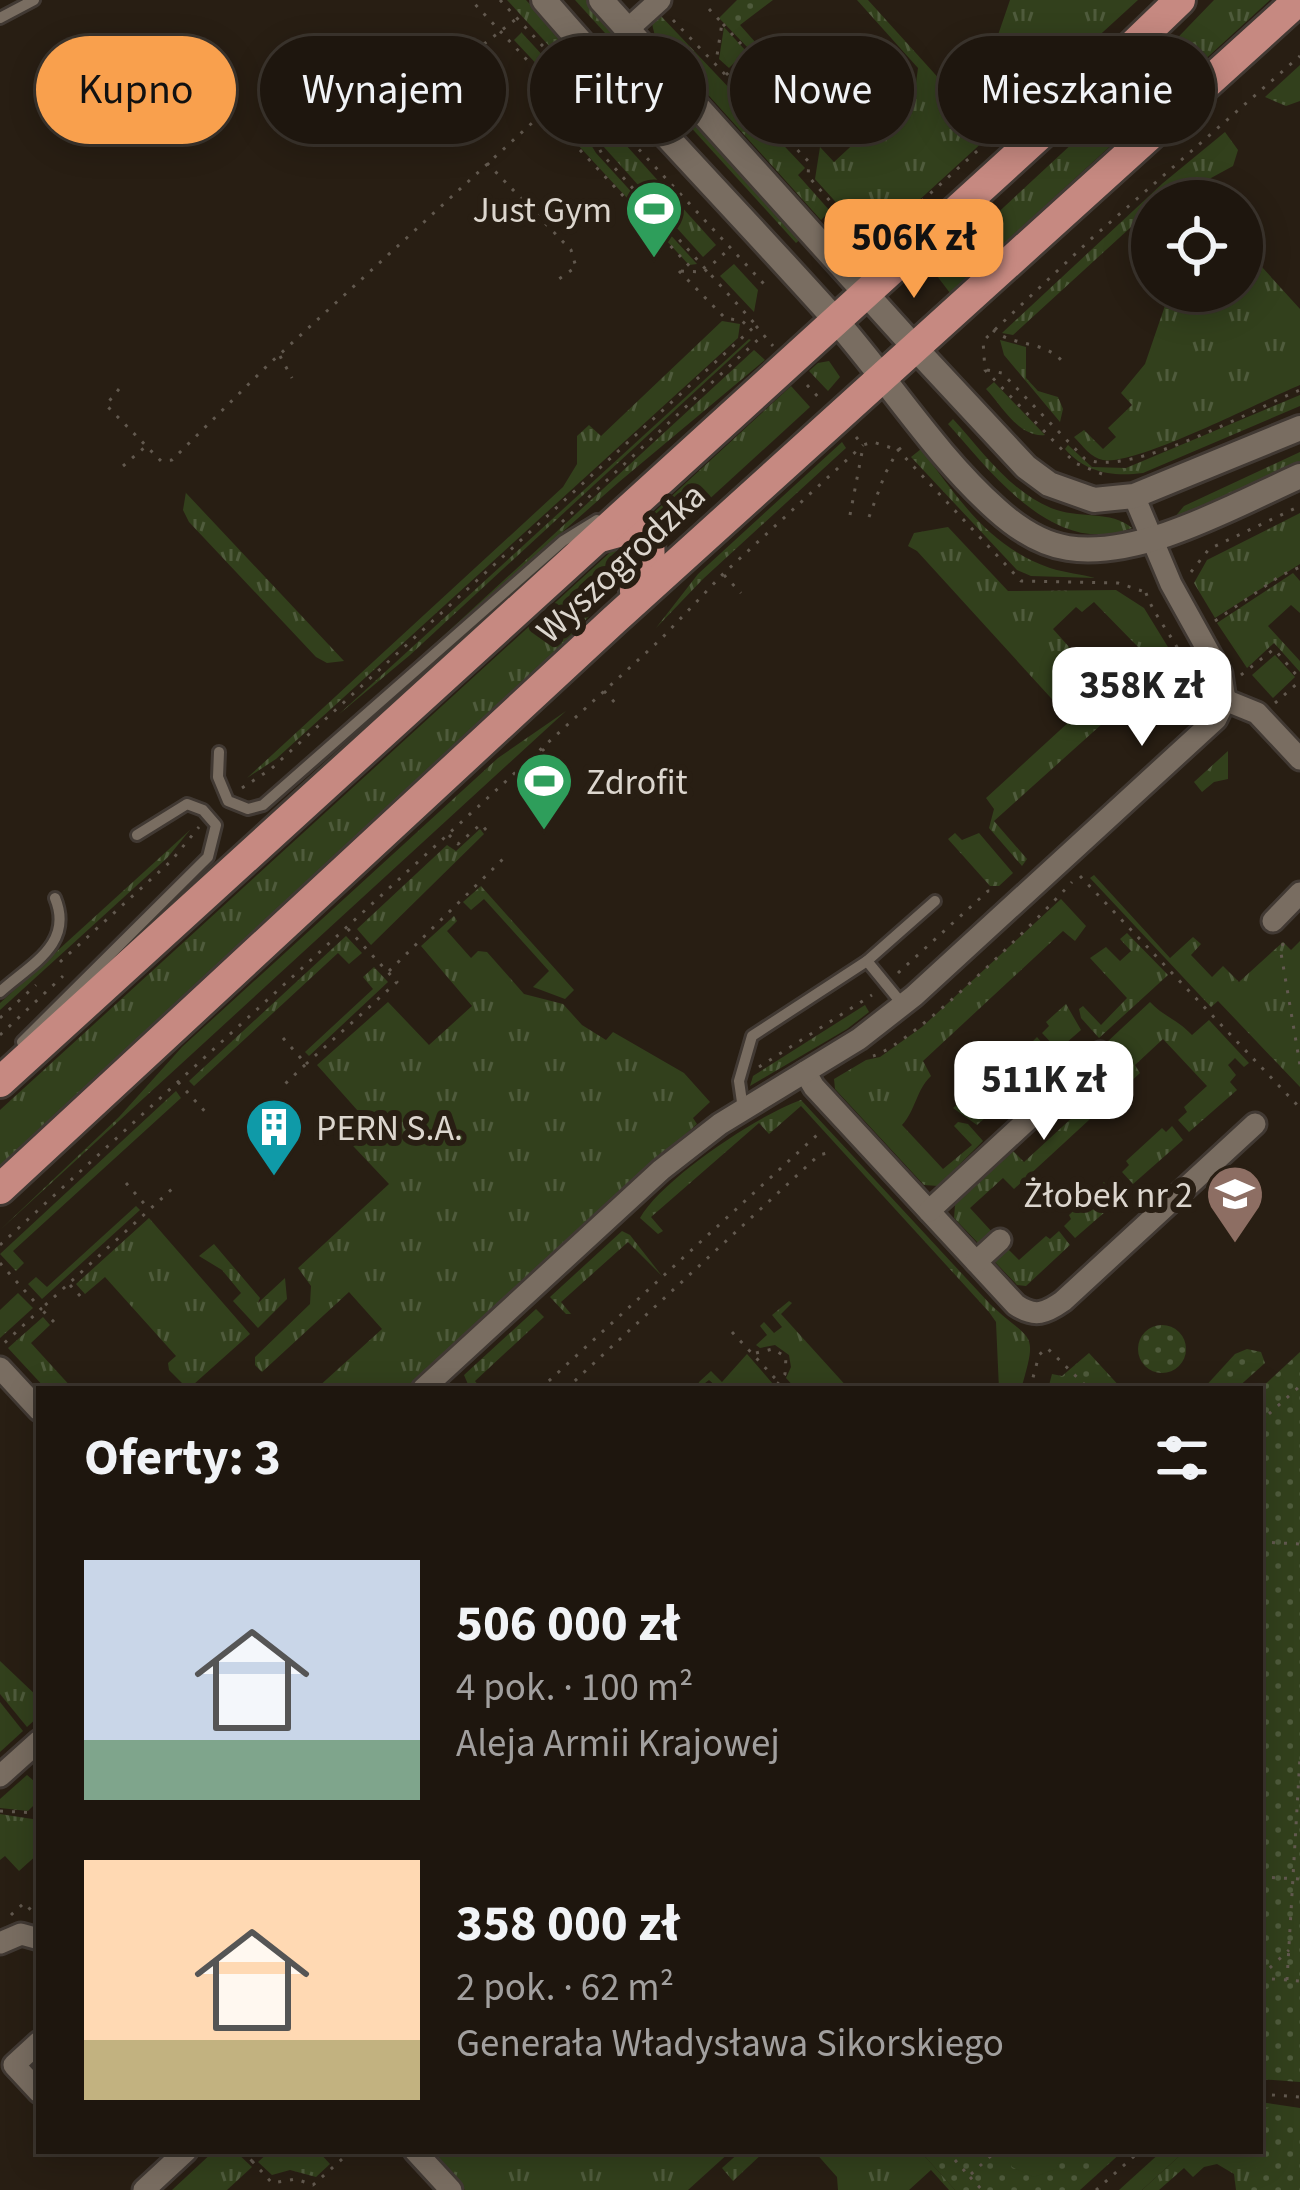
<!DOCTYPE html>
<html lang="pl">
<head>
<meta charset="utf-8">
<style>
  body { margin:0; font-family:"Source Sans 3",sans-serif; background:#261f17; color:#f1f3f6; height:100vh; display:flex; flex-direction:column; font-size:45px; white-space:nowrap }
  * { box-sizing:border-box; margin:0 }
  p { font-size:39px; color:#a19f9e }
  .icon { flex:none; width:66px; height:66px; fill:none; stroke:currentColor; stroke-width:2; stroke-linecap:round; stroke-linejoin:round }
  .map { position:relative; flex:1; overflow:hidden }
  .panel { position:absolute; left:36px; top:1386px; width:1227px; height:768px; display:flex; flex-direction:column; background:#1e160e; border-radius:0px; box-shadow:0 6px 30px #0003,0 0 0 3px #3c352e }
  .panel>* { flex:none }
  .top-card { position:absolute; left:36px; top:36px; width:1230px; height:108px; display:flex; gap:24px }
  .buttons { position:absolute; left:1131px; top:180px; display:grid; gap:24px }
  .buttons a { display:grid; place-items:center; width:132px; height:132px; border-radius:50%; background:#1e160e; box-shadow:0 6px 30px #0003,0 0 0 3px #3c352e; font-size:60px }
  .price { position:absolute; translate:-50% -102px; padding:0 27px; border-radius:24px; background:#fff; color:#222; font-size:39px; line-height:78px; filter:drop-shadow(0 3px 6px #0008) }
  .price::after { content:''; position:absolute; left:50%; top:72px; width:36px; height:27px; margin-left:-18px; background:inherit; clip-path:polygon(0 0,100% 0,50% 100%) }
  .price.selected { background:#f9a04d; color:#111 }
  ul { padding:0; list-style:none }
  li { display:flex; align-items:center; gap:36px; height:300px; padding:0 48px }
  li span { display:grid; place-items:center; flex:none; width:336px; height:240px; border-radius:0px; color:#555 }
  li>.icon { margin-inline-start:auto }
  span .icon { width:144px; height:144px; fill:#fffc; stroke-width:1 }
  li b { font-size:51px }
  h2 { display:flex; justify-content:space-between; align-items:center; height:144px; padding:0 48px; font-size:51px }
  .tag { padding:0 42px; border-radius:54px; background:#1e160e; box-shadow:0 6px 30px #0003,0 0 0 3px #3c352e; font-size:42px; line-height:108px }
  .tag.selected { background:#f9a04d; color:#111 }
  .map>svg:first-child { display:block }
  .grass { fill:url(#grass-tufts) }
  .park { fill:url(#park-dots) }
  .pitch { fill:#32401c }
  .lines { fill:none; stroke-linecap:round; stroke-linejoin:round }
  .service-casing { stroke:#413933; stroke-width:16 }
  .minor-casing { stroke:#413933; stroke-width:27 }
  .tertiary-casing { stroke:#413933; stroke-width:30 }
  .primary-casing { stroke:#413933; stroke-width:36 }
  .path { stroke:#62594f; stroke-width:3; stroke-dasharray:3 9; stroke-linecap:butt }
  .service { stroke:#796d61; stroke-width:10 }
  .minor { stroke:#796d61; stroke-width:21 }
  .tertiary { stroke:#796d61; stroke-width:24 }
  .primary { stroke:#c68981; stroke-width:30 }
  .labels { text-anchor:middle; stroke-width:12; stroke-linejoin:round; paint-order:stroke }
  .poi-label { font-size:36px; fill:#dcd6ce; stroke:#281e13; text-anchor:end }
  .street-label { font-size:36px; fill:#dcd6ce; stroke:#281e13 }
</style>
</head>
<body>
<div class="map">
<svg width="1300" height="2190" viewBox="0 0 1300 2190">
  <defs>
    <pattern id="grass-tufts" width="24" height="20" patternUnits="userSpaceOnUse" patternTransform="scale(3)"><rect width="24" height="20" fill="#32401c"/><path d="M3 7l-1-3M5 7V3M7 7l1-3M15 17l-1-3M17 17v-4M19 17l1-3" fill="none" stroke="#4f5b3c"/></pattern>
    <pattern id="park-dots" width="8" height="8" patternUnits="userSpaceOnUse" patternTransform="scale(3)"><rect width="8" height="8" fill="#32401c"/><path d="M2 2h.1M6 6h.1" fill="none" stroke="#4f5b3c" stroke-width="1.8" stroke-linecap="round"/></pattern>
  </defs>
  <rect width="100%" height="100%" fill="#281e13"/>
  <!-- grass -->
  <g class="grass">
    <polygon points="507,0 526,0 614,96 594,95"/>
    <polygon points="575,0 588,0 803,237 796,243"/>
    <polygon points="857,0 868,0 971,114 1010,0 1138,0 893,224 860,229 815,179 820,147 834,162 861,137 859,133 916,83 918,68"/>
    <polygon points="1214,0 1270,0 950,293 934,272 1103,115"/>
    <polygon points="661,16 805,168 798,175 830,211 821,220 655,36 652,24"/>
    <polygon points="724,27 746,51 729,68 719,59"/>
    <polygon points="522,32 522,33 582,98 572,102 514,40"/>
    <polygon points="1300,65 1300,101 1286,106 1265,97"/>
    <polygon points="598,114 716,245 703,257 603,146 586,117"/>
    <polygon points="577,122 596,153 697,264 689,265 566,132"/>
    <polygon points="1225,132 1238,150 1233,166 1211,178 1185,201 1152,201 1152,219 1142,217 1013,335 1002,333 1163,183"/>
    <path d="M 1242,245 L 1300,309 L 1300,385 C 1263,400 1136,466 1103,460 C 1091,458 1083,446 1074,437 L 1084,430 L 1103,449 L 1116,437 L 1108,428 L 1132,405 L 1121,393 L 1145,364 L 1170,291 L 1242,291 Z"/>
    <polygon points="734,264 758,290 754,312 720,276"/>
    <polygon points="722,321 740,324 738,338 276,759 247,778 563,487 577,464 577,436 589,425 601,436"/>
    <polygon points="751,340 410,655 338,715 749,339"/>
    <polygon points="1000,340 1026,347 1026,378 1038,391 1058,397 1063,409 1060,422 1004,355"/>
    <polygon points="754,350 765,360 619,482 415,662"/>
    <polygon points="829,361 840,377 828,391 809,371 818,363"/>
    <path d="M 994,382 L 1045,435 C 1019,438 1002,406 986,389 Z"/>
    <polygon points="791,386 810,407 669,536 650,516"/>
    <path d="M 1300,395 L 1300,406 L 1143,473 C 1113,477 1086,473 1065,449 L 1068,445 L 1092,467 L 1126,468 Z"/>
    <path d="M 953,419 C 983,452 1010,491 1051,508 C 1077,519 1112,510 1132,528 C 1055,559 992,473 948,424 Z"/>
    <polygon points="842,442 846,448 703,579 656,628 698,574"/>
    <path d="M 921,449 C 958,498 989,547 1050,568 C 1065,573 1082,574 1095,578 L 1031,576 L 1017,570 L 911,457 Z"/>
    <polygon points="1300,452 1300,463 1174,518 1184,506"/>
    <polygon points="186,492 186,493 344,661 327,663 316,657 189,522 183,510"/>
    <polygon points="1300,513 1300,564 1215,618 1194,583 1207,560"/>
    <polygon points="948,527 1008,591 1116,590 1144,608 1179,665 1184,694 1094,602 1082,612 1076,607 1053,629 1122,706 994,821 1027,859 1022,866 989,828 994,809 986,798 1071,720 917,551 908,546 914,533"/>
    <polygon points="624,544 636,549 636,567 539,669 0,1167 0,1110 617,546"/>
    <polygon points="1293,573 1300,581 1300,613 1291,605 1268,626 1300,661 1300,672 1274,643 1247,668 1217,623"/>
    <polygon points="1275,655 1295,677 1273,698 1252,675"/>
    <polygon points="566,711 0,1230 119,1117 182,1047 498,758"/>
    <polygon points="1228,751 1228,779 1214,782 1202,792 1194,782"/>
    <polygon points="480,829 484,834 371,945 357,929 447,845 456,851"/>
    <polygon points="190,830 168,857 0,1010 0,1003"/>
    <polygon points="955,833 962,840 979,833 1013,873 999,886 990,886 948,839"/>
    <polygon points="1094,875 1170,958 1193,937 1201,944 1191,955 1212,977 1223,966 1239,982 1283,942 1291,950 1300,941 1300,1087 1218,1001 1211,1007 1090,878"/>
    <polygon points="481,886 574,990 565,999 533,987 549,971 484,899 471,910 463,902"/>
    <path d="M 1061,899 L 1086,926 L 1075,941 L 1063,931 L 923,1061 L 931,1076 C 916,1090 916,1110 902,1125 L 943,1169 L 972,1145 L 954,1126 L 958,1122 L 968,1124 L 983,1141 L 938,1186 L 924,1185 L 835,1089 L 834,1079 L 866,1060 L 880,1057 L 922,1027 Z"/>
    <polygon points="454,916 457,921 447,931 471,958 478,951 487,952 524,994 563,1004 582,1025 606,1040 613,1032 684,1073 710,1102 693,1118 697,1124 405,1389 316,1389 382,1329 349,1292 262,1372 255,1365 255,1357 310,1304 311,1286 298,1268 389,1184 338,1130 358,1111 317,1065 388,1002 429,1045 472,1006 421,946"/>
    <polygon points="1127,933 1168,975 1099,1038 1081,1018 1079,1009 1083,1006 1101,1025 1127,998 1090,958 1106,947 1120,961 1131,951 1120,939"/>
    <polygon points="346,936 362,953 349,964 338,953 194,1086 189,1081"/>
    <polygon points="374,967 388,982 309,1056 305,1052 373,989 363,977"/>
    <path d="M 1150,1002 C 1163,1016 1178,1020 1192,1035 L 1209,1020 L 1249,1063 L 1244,1067 L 1235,1058 L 1228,1065 L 1236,1075 L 1230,1082 L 1237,1090 L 1189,1132 L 1178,1120 L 1187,1112 L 1184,1107 L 1207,1086 L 1163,1039 L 1135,1065 L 1140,1073 L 1014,1189 L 1003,1178 L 970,1208 L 993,1233 L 979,1244 L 954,1218 L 955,1205 L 1013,1151 L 1024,1162 L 1126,1068 L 1106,1043 Z"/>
    <polygon points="1066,1004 1081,1030 1058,1050 1042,1033 1049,1026 1046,1022"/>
    <polygon points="865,1005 869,1012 847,1029 750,1086 753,1076"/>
    <polygon points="1037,1037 1053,1056 1006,1097 991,1081 998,1073 995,1069 1024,1043 1028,1046"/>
    <polygon points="986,1085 1001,1104 977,1125 953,1108 973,1090 977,1093"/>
    <polygon points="176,1091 181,1098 13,1251 24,1263 16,1271 0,1254"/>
    <path d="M 801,1100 L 990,1304 C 1031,1343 1039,1328 1021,1389 L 999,1389 L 996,1322 L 989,1312 L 801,1106 L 769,1134 L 759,1123 L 651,1217 L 663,1231 L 658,1234 L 640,1218 C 662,1179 758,1115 801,1100 Z"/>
    <polygon points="1172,1126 1183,1140 1133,1184 1122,1172 1129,1165 1126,1161 1162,1128 1166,1132"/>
    <polygon points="1117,1177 1128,1192 1075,1238 1064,1226 1071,1219 1069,1215 1104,1182 1107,1186"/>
    <polygon points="136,1206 140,1210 42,1299 28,1284 36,1277 47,1287"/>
    <polygon points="149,1218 250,1334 194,1384 183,1384 169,1370 168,1363 176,1356 105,1277 85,1294 76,1284"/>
    <polygon points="622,1231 630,1235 662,1276 628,1242 561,1302 571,1314 566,1314 550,1297"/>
    <polygon points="1059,1231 1070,1245 1026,1286 1017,1285 993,1260 1006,1247 1019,1260 1046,1236 1050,1239"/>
    <polygon points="214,1244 260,1298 258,1303 285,1278 287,1299 258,1328 233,1301 241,1293 222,1270 199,1256"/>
    <polygon points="18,1293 33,1308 0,1338 0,1310"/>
    <polygon points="789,1301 792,1303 781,1314 849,1389 796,1389 786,1378 791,1367 789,1355 775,1345 760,1348 756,1345 767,1335 760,1326 764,1322 774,1333 782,1327 772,1315"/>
    <polygon points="536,1309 544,1317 475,1381 481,1389 470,1389 464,1375"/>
    <polygon points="43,1317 50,1325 31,1343 73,1389 46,1389 8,1348"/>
    <polygon points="747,1354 773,1384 770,1389 719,1389 709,1380 697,1389 699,1382 711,1371 722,1382"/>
    <polygon points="0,1661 39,1698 39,1716 27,1727 0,1694"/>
    <polygon points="0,1702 23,1731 0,1752"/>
    <polygon points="27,1775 34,1781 36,1803 28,1811 0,1808 0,1799"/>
    <polygon points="0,1814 39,1820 39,1853 19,1871 5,1856 0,1860"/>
    <polygon points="1260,2102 1300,2108 1300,2190 1236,2190 1234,2174 1217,2164 1204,2167 1193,2177 1184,2168 1159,2190 1142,2190 1185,2151 1260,2151"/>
    <polygon points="214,2151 235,2151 252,2167 227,2190 172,2190"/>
    <polygon points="270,2151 318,2151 330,2164 316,2177 290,2170 272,2175 258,2162"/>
    <polygon points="429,2151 731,2151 688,2190 465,2190"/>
    <polygon points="741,2151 765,2151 733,2181 722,2168"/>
    <polygon points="814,2151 920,2151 955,2190 949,2190 931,2170 909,2190 838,2190 837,2177"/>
  </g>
  <!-- park -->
  <g class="park">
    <polygon points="737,0 773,0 740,25 756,43 749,49 719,18"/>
    <circle cx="1162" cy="1349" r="24"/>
    <polygon points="1247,1349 1261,1352 1265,1363 1236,1389 1203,1389 1235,1354"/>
    <polygon points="1300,1352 1300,2082 1260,2079 1260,1389"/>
    <polygon points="1089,1353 1122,1389 1048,1389 1052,1374 1062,1376"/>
    <polygon points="1260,2107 1288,2109 1300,2123 1300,2190 1250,2190 1261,2154"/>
    <polygon points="920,2151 1123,2151 1080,2190 955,2190"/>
  </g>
  <!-- pitch -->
  <g class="pitch">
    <polygon points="1004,2151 1066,2151 1056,2169 1034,2177 1012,2167"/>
    <polygon points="1162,2151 1185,2151 1142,2190 1119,2190"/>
  </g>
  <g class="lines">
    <defs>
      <g id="service">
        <polyline points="0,18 34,0"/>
        <polyline points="219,752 218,777 228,801 248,809 263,805 563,541 597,520"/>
        <polyline points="867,961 935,901"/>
        <path d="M 0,992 C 31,964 74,944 55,898"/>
        <polyline points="22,1042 208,857 216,825 203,810 187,804 137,835"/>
        <polyline points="743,1109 739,1081 752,1036 867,961 903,1005"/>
      </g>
      <g id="minor">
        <polyline points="628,29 660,0"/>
        <polyline points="1225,700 1257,713 1300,759"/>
        <polyline points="1273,921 1300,893"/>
        <path d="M 805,1072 L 814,1087 L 1016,1305 C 1035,1318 1046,1313 1063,1301 L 1255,1124"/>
        <polyline points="929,1211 1100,1053"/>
        <polyline points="976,1262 1000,1240"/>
        <polyline points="0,1368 39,1410"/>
        <polyline points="423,1389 661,1170 720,1124 859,1039 914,996 1216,719 1225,700 1221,674 1171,584 1134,496"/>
        <polyline points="0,1776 39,1741"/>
        <polyline points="0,1943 21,1934 39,1939"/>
        <polyline points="39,2042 14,2065 39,2092"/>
        <polyline points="415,2151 451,2190"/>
        <polyline points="144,2190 186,2151"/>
      </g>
      <g id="tertiary">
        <path d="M 544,0 C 637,108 737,210 832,316 C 888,379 934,454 997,510 C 1017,528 1041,544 1068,548 C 1141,559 1235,505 1300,476"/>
        <polyline points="601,0 916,349 1026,467 1049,484 1094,500 1134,496 1300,428"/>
      </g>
      <g id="primary">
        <polyline points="600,537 633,528 649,537 650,569 635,591"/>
        <polyline points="0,1082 1045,130 1180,0"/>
        <polyline points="0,1189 614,620 1299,0"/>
      </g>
    </defs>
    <!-- service casing -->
    <use href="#service" class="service-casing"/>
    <!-- minor casing -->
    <use href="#minor" class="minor-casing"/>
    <!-- tertiary casing -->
    <use href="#tertiary" class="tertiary-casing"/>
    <!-- primary casing -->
    <use href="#primary" class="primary-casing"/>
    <!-- path -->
    <g class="path">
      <polyline points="500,0 765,285"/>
      <polyline points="709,9 722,23 716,62"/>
      <polyline points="673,20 809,162 808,176 858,233 894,226 1084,55"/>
      <polyline points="723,24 749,53"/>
      <polyline points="484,44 516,19"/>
      <polyline points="726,75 755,47"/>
      <polyline points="782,132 785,120 764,92 803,130"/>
      <polyline points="487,163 571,250 576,267 556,281"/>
      <polyline points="679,271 725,318 742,321 751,329"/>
      <polyline points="681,271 704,272 728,250"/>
      <polyline points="756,326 773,346"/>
      <path d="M 993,330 C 1014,347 1043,340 1062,361 L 1065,359"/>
      <polyline points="280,356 292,378"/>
      <path d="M 987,370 L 1002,373 L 1085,459 C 1131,478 1251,410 1300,390"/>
      <polyline points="807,385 821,400"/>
      <polyline points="119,389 106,405 161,461 172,460 268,365 544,112 695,272"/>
      <polyline points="856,437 863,445 873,442 898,450 905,445"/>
      <polyline points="123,466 145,447"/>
      <polyline points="1102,474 1075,463 985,370 983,341 1091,239 1300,56"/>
      <polyline points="850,515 863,447"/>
      <polyline points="869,517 885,474 898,450 1021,581 1118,583 1145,592"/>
      <polyline points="562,522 763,335"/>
      <polyline points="1191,572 1209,549 1300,506"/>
      <polyline points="724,575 741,593"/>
      <path d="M 1146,593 C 1155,619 1177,640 1185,665 C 1190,682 1189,688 1201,702"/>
      <polyline points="1215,621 1280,576 1300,567"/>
      <polyline points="1241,675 1274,649 1300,679"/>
      <polyline points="604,691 619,707"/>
      <polyline points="1275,703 1299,682"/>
      <polyline points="542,749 558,765"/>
      <polyline points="242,788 271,769 756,325 602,154 586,123 471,0"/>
      <polyline points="449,835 458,844 481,824 487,831"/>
      <polyline points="1080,876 1300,1108"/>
      <polyline points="1283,943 1281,953 1300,1065"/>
      <polyline points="60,962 171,861 199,827"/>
      <polyline points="389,971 505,857"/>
      <polyline points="898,973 988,891 994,891"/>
      <polyline points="0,1018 36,985"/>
      <polyline points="0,1035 63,976"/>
      <polyline points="283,1038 306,1064 285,1084"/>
      <path d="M 873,1056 C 915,1043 1037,920 1072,882"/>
      <polyline points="306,1064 397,982 347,928"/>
      <polyline points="759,1067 872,995"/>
      <polyline points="178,1082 209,1116"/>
      <polyline points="126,1183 148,1208"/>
      <polyline points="0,1245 661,639 723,574 863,445"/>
      <polyline points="0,1263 41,1309 0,1347"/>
      <polyline points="70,1285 81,1297"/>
      <polyline points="54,1322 41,1309 172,1189"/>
      <polyline points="732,1332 785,1389"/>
      <polyline points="756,1353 773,1349 786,1357 785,1374 774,1389"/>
      <polyline points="540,1389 817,1135"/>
      <polyline points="566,1389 819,1155 832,1152"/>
      <polyline points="1030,1389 1039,1355 1047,1348 1089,1389"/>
      <polyline points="1260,1422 1300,1386"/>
      <polyline points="1260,1542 1300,1544"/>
      <polyline points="39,1777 39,1815"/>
      <polyline points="0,1811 35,1813"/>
      <polyline points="1260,1877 1300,1879"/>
      <polyline points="11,1915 24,1903 34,1913"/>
      <polyline points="1261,1976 1289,1950"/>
      <polyline points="1260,1978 1300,1981"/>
      <polyline points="1287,1980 1300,1757"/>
      <polyline points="1260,2094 1300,2097"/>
      <polyline points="242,2151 252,2161 263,2151"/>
      <polyline points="947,2151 969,2176 996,2151"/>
      <polyline points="252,2161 272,2183 296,2179 313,2185 351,2151"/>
      <polyline points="970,2177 982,2190"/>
      <polyline points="1096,2190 1140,2151"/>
    </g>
    <!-- service -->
    <use href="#service" class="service"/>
    <!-- minor -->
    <use href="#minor" class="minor"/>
    <!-- tertiary -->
    <use href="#tertiary" class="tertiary"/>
    <!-- primary -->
    <use href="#primary" class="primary"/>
  </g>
  <!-- icons -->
  <defs>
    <symbol id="stadium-pin" viewBox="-11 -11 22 30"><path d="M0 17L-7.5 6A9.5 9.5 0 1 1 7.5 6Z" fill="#2e9e5b" stroke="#281e13"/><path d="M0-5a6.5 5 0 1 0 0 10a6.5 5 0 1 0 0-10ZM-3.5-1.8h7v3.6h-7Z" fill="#fff"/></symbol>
    <symbol id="building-pin" viewBox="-11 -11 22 30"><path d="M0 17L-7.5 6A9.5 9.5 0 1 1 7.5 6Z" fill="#0f9aa8" stroke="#281e13"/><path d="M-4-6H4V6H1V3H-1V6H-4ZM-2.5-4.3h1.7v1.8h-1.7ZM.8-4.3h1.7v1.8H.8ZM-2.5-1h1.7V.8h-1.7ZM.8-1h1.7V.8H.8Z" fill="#fff"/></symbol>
    <symbol id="school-pin" viewBox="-11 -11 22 30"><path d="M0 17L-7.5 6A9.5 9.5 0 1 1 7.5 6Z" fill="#8d6e63" stroke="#281e13"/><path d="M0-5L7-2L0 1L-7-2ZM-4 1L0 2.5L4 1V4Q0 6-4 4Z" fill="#fff"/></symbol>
  </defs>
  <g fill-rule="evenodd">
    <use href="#stadium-pin" x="621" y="176" width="66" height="90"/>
    <use href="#stadium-pin" x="511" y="748" width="66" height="90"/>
    <use href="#building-pin" x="241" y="1094" width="66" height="90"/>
    <use href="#school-pin" x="1202" y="1161" width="66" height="90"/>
  </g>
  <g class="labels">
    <!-- poi labels -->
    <g class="poi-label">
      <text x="612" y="222">Just Gym</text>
      <text x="586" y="794" text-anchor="start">Zdrofit</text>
      <text x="316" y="1140" text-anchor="start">PERN S.A.</text>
      <text x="1193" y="1207">Żłobek nr 2</text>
    </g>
    <!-- street labels -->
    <g class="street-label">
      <text transform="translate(620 562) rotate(-43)" y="13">Wyszogrodzka</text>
    </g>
  </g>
</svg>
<div class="buttons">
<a><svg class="icon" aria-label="locate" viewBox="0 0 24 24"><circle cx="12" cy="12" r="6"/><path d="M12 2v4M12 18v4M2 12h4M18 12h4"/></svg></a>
</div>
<b class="price selected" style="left:914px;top:301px">506K zł</b>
<b class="price" style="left:1142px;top:749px">358K zł</b>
<b class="price" style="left:1044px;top:1143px">511K zł</b>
<div class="top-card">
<a class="tag selected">Kupno</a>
<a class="tag">Wynajem</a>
<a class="tag">Filtry</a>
<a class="tag">Nowe</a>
<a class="tag">Mieszkanie</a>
</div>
<section class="panel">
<h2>Oferty: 3<svg class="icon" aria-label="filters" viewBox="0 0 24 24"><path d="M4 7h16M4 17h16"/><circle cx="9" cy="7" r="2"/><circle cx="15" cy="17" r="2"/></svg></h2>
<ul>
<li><span style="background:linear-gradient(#c9d6e8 75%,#7fa58c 0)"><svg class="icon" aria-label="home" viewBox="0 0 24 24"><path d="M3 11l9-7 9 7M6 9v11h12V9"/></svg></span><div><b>506 000 zł</b><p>4 pok. · 100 m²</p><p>Aleja Armii Krajowej</p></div></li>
<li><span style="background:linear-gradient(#ffd9b3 75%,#c2b280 0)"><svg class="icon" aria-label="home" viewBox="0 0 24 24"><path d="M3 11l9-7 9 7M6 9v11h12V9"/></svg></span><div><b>358 000 zł</b><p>2 pok. · 62 m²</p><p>Generała Władysława Sikorskiego</p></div></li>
</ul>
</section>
</div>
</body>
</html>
